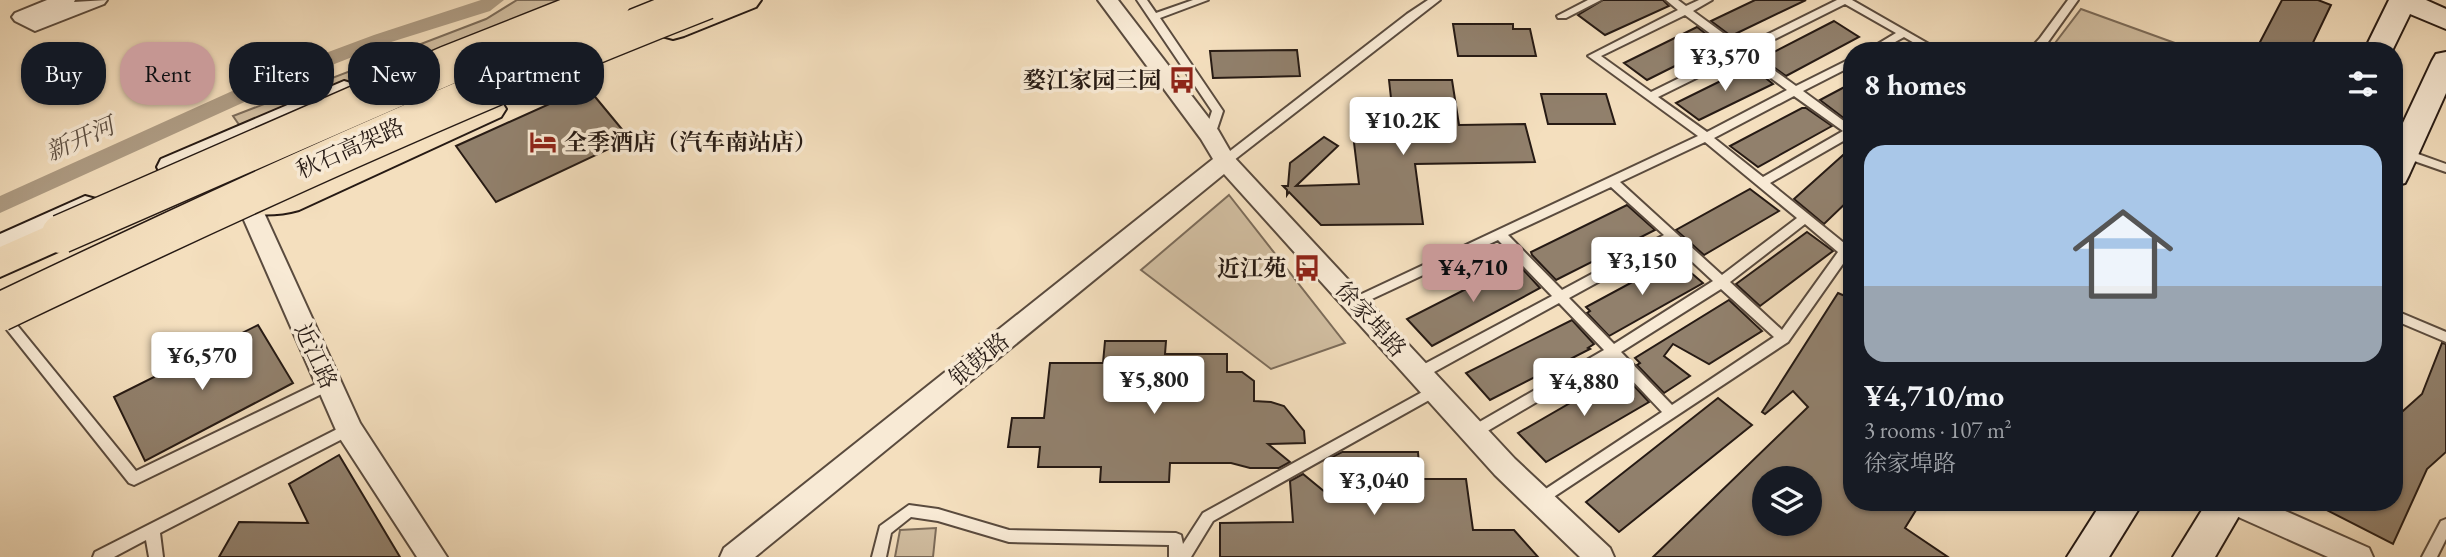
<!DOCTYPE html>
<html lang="en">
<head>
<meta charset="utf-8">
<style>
  body { margin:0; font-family:"EB Garamond","Noto Serif SC",serif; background:#20242c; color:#f1f3f6; height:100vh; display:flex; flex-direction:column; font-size:26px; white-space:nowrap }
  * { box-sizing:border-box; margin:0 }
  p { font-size:23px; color:#9ea1a6 }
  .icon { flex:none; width:38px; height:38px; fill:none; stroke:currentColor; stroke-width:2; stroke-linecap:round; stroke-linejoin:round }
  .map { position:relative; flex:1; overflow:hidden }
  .sheet { position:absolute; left:1843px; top:42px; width:560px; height:469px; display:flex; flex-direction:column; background:#171b24; border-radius:28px; box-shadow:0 2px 5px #0004 }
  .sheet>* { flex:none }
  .guide { position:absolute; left:21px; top:42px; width:665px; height:63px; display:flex; gap:14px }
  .fabs { position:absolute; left:1752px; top:466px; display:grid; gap:14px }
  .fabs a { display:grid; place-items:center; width:70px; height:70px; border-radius:50%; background:#171b24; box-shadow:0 2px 5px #0004; font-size:35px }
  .price { position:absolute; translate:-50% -60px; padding:0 16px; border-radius:7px; background:#fff; color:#222; font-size:23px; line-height:46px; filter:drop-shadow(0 2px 4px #0008) }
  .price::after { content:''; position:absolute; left:50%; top:42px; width:21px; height:16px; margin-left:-10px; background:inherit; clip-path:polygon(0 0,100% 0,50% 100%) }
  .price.on { background:#c59692; color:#111 }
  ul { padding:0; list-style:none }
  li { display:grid; align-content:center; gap:14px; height:371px; padding:0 21px }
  li span { display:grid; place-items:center; height:217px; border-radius:21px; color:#555 }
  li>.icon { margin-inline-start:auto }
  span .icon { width:126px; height:126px; fill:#fffc; stroke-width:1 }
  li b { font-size:30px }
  h2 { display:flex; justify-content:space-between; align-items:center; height:84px; padding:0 21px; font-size:30px }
  .pill { padding:0 24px; border-radius:28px; background:#171b24; box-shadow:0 2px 5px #0004; font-size:24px; line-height:63px }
  .pill.on { background:#c59692; color:#111 }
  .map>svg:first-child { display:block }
  .green { fill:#d1bea1; stroke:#7c6c5a; stroke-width:2 }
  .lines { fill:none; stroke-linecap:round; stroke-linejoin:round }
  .canal { fill:#ae9c84; fill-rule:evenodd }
  .building { fill:#91806c; stroke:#261a14; stroke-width:2; fill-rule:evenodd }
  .lane-casing { stroke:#5a4b3e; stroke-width:4 }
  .street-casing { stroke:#5a4b3e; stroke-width:4 }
  .secondary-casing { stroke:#261a14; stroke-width:4 }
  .highway-casing { stroke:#261a14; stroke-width:4 }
  .lane { fill:#f8ead5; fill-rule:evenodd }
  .street { fill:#f8ead5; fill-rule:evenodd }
  .secondary { fill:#f8ead5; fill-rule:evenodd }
  .highway { fill:#f4dfbe; fill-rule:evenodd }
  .highway-bridge-casing { stroke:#261a14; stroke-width:41; stroke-linecap:butt }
  .highway-bridge { stroke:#f4dfbe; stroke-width:38 }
  .labels { text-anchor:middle; stroke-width:7; stroke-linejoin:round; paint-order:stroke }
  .poi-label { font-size:23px; font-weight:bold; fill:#261a14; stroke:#f8ead5; text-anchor:end }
  .street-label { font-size:23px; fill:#261a14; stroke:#f8ead5 }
  .water-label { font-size:24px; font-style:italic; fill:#5c4e41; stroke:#f8ead5 }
</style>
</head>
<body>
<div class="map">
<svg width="2446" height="557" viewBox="0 0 2446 557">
  <rect width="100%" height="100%" fill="#f4dfbe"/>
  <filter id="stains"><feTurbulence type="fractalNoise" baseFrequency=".00286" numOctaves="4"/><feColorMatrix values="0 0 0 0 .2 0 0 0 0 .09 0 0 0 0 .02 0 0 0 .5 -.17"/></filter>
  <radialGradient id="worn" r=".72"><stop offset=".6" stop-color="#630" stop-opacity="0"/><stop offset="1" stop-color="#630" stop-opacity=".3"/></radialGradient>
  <!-- green -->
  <g class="green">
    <polygon points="517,0 606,0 262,158 233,116 486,19"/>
    <polygon points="2081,9 2197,51 2049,51"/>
    <polygon points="1229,195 1345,343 1271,369 1141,270"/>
    <polygon points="936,528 933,557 895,557 900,530"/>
  </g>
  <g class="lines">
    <!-- canal -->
    <polygon class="canal" points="481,0 504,0 490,11 388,43 286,83 0,213 0,196 272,73 374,35"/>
  </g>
  <!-- building -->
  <g class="building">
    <polygon points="1603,0 1663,0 1669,6 1605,35 1578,15"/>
    <polygon points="1755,0 1806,0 1731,36 1711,21"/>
    <polygon points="2282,0 2318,0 2331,5 2309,51 2277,51 2259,44"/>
    <polygon points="1834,21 1859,37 1786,76 1764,60 1767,58 1764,57"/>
    <polygon points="1453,24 1513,24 1513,29 1530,29 1536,56 1458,56"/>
    <polygon points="1697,27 1719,44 1647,80 1624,63"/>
    <polygon points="1297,50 1300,76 1213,78 1210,51"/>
    <polygon points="1751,66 1773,84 1699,120 1676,103"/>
    <polygon points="1389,80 1452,80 1459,125 1525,124 1535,162 1415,164 1423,224 1321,225 1289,192 1287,195 1287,190 1283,186 1288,186 1290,163 1324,137 1338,146 1296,186 1359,184 1352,126 1394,125"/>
    <polygon points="1852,83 1852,115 1845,119 1820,100"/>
    <polygon points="587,87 630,139 496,202 456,146"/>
    <polygon points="1541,94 1606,94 1615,124 1548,124"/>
    <polygon points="1802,108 1806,108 1832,126 1758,167 1730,146"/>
    <polygon points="1852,147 1852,197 1824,224 1794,199"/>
    <polygon points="1750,189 1779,211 1704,255 1676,230"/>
    <polygon points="1627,205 1655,230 1556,280 1532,255 1531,252"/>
    <polygon points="1807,232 1833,251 1760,306 1736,284"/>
    <polygon points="1675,259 1703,283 1609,336 1587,313 1590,311 1586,307"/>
    <polygon points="1517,263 1540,288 1432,346 1407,319"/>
    <path d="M 1838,293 L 1852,299 L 1852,502 L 1921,502 L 1905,528 L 1948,557 L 1653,557 L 1808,407 L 1793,391 L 1765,414 L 1762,412 ZM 1764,478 L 1810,478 L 1810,523 L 1764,523 Z"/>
    <polygon points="1729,300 1762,331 1709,364 1673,344 1664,356 1690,376 1664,393 1637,365 1640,363 1635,358"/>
    <polygon points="1572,320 1594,344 1588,348 1590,349 1490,400 1466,373"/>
    <polygon points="258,325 293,383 145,461 114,397"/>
    <polygon points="1105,341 1166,341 1165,354 1227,354 1227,372 1242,372 1254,381 1254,401 1271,402 1284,406 1304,431 1305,443 1268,444 1290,462 1279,468 1250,468 1231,463 1170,463 1169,482 1100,482 1101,467 1038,467 1040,447 1008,447 1012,418 1044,418 1050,363 1103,363"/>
    <polygon points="2442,343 2446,344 2446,452 2427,469 2393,544 2311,502 2394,502 2394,419 2422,394"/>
    <polygon points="1622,373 1649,402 1546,462 1518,433"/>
    <polygon points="1718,398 1752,425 1619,532 1586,502"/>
    <polygon points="1342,452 1418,452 1420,479 1466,479 1473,530 1514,530 1538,557 1220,557 1220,523 1293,522 1290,481 1303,474 1331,497 1328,459"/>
    <polygon points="339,455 400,557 219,557 239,522 308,523 289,484"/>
  </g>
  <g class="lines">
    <defs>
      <g id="lane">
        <polygon points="1137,0 1147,0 1156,13 1193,0 1208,0 1160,18 1223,111 1214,138 1210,139 1204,135 1212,111"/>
        <polygon points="1428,0 1440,0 1229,164 1221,164 1219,161 1221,158 1407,14"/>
        <polygon points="1588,0 1601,0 1566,18 1558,18 1557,16"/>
        <path d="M 1666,0 L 1678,0 L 1686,6 L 1699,0 L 1712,0 L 1693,11 L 1742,47 L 1837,0 L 1852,0 L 1941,51 L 1928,51 L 1904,37 L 1879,51 L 1866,51 L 1896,33 L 1845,4 L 1749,52 L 1796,86 L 1852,58 L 1852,66 L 1803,91 L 1852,127 L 1852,136 L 1770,183 L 1844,243 L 1848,238 L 1852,237 L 1852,251 L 1788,342 L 1540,506 L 1535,504 L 1533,500 L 1535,496 L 1662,412 L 1611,358 L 1479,436 L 1474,438 L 1469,436 L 1467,432 L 1469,428 L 1604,350 L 1559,303 L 1425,377 L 1415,377 L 1413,373 L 1415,369 L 1552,296 L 1498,240 L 1359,305 L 1351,305 L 1349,302 L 1351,299 L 1698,136 L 1588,56 L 1678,10 ZM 1685,15 L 1734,51 L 1651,92 L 1601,56 ZM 1741,56 L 1787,90 L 1707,132 L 1658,97 ZM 1794,96 L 1843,131 L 1763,177 L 1714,138 ZM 1705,142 L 1797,218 L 1722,275 L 1620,182 ZM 1611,187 L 1664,235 L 1562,290 L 1508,235 ZM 1805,224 L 1838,252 L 1782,330 L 1730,282 ZM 1671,242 L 1713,281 L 1614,344 L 1569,298 ZM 1721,289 L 1774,337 L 1672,405 L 1621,352 Z"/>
        <polygon points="2068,0 2078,0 2048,42 2039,51 2028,51 2040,38"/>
        <polygon points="2404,149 2446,164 2446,172 2400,156 2398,153"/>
        <polygon points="2394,310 2446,332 2446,342 2394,320"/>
        <polygon points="4,312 8,314 136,471 324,380 329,379 334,380 336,384 334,388 134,485 129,483 0,321 0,313"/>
        <polygon points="1435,385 1440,386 1442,390 1440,394 1213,521 1191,557 1169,557 1169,545 1009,542 938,521 911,517 891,533 886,557 872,557 880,526 909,505 938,509 1009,530 1176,533 1181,535 1183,544 1203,513"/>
        <polygon points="349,423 354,425 356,429 354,433 160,533 163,557 149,557 146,540 114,557 93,557 95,552"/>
        <polygon points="2446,519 2446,539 2437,557 2422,557 2441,521"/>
      </g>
      <g id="street">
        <polygon points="47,0 75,0 74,2 107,0 104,4 35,31 15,21 12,17 15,13"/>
        <polygon points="1098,0 1118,0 1218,130 1233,156 1515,459 1610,548 1614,557 1580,557 1495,475 1224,174 755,557 720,557 724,548 1213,159 1201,139"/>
        <polygon points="223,139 231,142 234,147 360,423 447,557 417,557 339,437 212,147 215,142"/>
        <polygon points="2221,502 2265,502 2369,548 2373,557 2328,557 2225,511"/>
      </g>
      <g id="secondary">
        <polygon points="2389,0 2426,0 2446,9 2446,29 2410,14 2392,51 2364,51"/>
        <polygon points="2446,52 2446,93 2409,175 2405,183 2394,186 2394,142 2432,61 2436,54"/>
        <polygon points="344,81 354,84 359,91 354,98 183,175 172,178 161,175 157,167 161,159"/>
        <polygon points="85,196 96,199 101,207 96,215 0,260 0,234"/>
        <polygon points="2102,502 2143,502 2109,557 2067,557"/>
        <polygon points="2207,502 2247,502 2215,557 2173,557"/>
      </g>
      <g id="highway">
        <polygon points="717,0 761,0 756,7 684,36 673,39 662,36 657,29 662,22"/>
        <path d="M 489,98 L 501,101 L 506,109 L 501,117 L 299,210 C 278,216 253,216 232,210 L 227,201 L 232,192 L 245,188 L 282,188 Z"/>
        <polygon points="61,220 74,224 80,234 74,244 0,277 0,247"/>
      </g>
    </defs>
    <!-- lane casing -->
    <use href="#lane" class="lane-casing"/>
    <!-- street casing -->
    <use href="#street" class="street-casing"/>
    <!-- secondary casing -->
    <use href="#secondary" class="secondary-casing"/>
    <!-- highway casing -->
    <use href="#highway" class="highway-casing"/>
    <!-- lane -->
    <use href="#lane" class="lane"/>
    <!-- street -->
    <use href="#street" class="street"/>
    <!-- secondary -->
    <use href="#secondary" class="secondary"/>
    <!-- highway -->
    <use href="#highway" class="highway"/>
    <defs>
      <g id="highway-bridge">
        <polyline points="61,234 448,65 612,0"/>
        <path d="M 0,312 C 232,201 466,94 706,0"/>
      </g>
    </defs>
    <!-- highway-bridge casing -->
    <use href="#highway-bridge" class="highway-bridge-casing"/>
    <!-- highway-bridge -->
    <use href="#highway-bridge" class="highway-bridge"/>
  </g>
  <!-- icons -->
  <defs>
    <symbol id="bus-bare" viewBox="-9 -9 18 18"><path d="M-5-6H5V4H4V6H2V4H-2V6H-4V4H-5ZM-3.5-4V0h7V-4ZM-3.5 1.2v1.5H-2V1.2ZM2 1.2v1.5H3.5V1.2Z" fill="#8f2418" stroke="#f8ead5" stroke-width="2.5" paint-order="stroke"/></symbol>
    <symbol id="hotel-bare" viewBox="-9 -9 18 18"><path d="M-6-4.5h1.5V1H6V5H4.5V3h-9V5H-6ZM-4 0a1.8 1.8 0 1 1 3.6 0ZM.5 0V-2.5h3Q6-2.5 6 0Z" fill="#8f2418" stroke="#f8ead5" stroke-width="2.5" paint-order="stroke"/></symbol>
  </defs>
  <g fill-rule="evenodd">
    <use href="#bus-bare" x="1163" y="61" width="38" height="38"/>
    <use href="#hotel-bare" x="524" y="123" width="38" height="38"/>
    <use href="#bus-bare" x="1288" y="249" width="38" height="38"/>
  </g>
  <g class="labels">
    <!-- poi labels -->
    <g class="poi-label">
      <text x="1161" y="88">婺江家园三园</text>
      <text x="564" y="150" text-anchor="start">全季酒店（汽车南站店）</text>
      <text x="1286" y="276">近江苑</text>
    </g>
    <!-- street labels -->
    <g class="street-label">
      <text transform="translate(350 148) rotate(-24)" y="8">秋石高架路</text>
      <text transform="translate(1371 319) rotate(48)" y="8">徐家埠路</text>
      <text transform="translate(316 356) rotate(65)" y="8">近江路</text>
      <text transform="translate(979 359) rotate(-39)" y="8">银鼓路</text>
    </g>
    <!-- water labels -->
    <g class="water-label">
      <text transform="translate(80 139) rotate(-24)" y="8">新开河</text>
    </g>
  </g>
  <rect width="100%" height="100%" filter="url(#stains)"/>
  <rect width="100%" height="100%" fill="url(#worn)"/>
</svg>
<div class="fabs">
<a><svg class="icon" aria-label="layers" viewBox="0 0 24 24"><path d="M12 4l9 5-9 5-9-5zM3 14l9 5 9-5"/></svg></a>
</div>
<b class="price" style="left:1725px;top:93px">¥3,570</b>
<b class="price" style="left:1403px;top:157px">¥10.2K</b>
<b class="price" style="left:1642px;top:297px">¥3,150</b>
<b class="price on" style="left:1473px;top:304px">¥4,710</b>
<b class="price" style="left:202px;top:392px">¥6,570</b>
<b class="price" style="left:1154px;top:416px">¥5,800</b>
<b class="price" style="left:1584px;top:418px">¥4,880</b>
<b class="price" style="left:1374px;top:517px">¥3,040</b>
<div class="guide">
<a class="pill">Buy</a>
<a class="pill on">Rent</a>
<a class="pill">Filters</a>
<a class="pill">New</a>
<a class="pill">Apartment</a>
</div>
<section class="sheet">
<h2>8 homes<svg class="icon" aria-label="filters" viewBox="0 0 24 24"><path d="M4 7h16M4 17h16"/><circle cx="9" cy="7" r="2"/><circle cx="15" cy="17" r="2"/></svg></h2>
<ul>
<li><span style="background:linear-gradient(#a9c7e8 65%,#9aa5b1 0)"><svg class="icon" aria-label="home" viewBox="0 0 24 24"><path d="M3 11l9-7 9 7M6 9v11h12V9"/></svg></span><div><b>¥4,710/mo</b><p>3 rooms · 107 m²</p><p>徐家埠路</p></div></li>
</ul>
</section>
</div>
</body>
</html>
